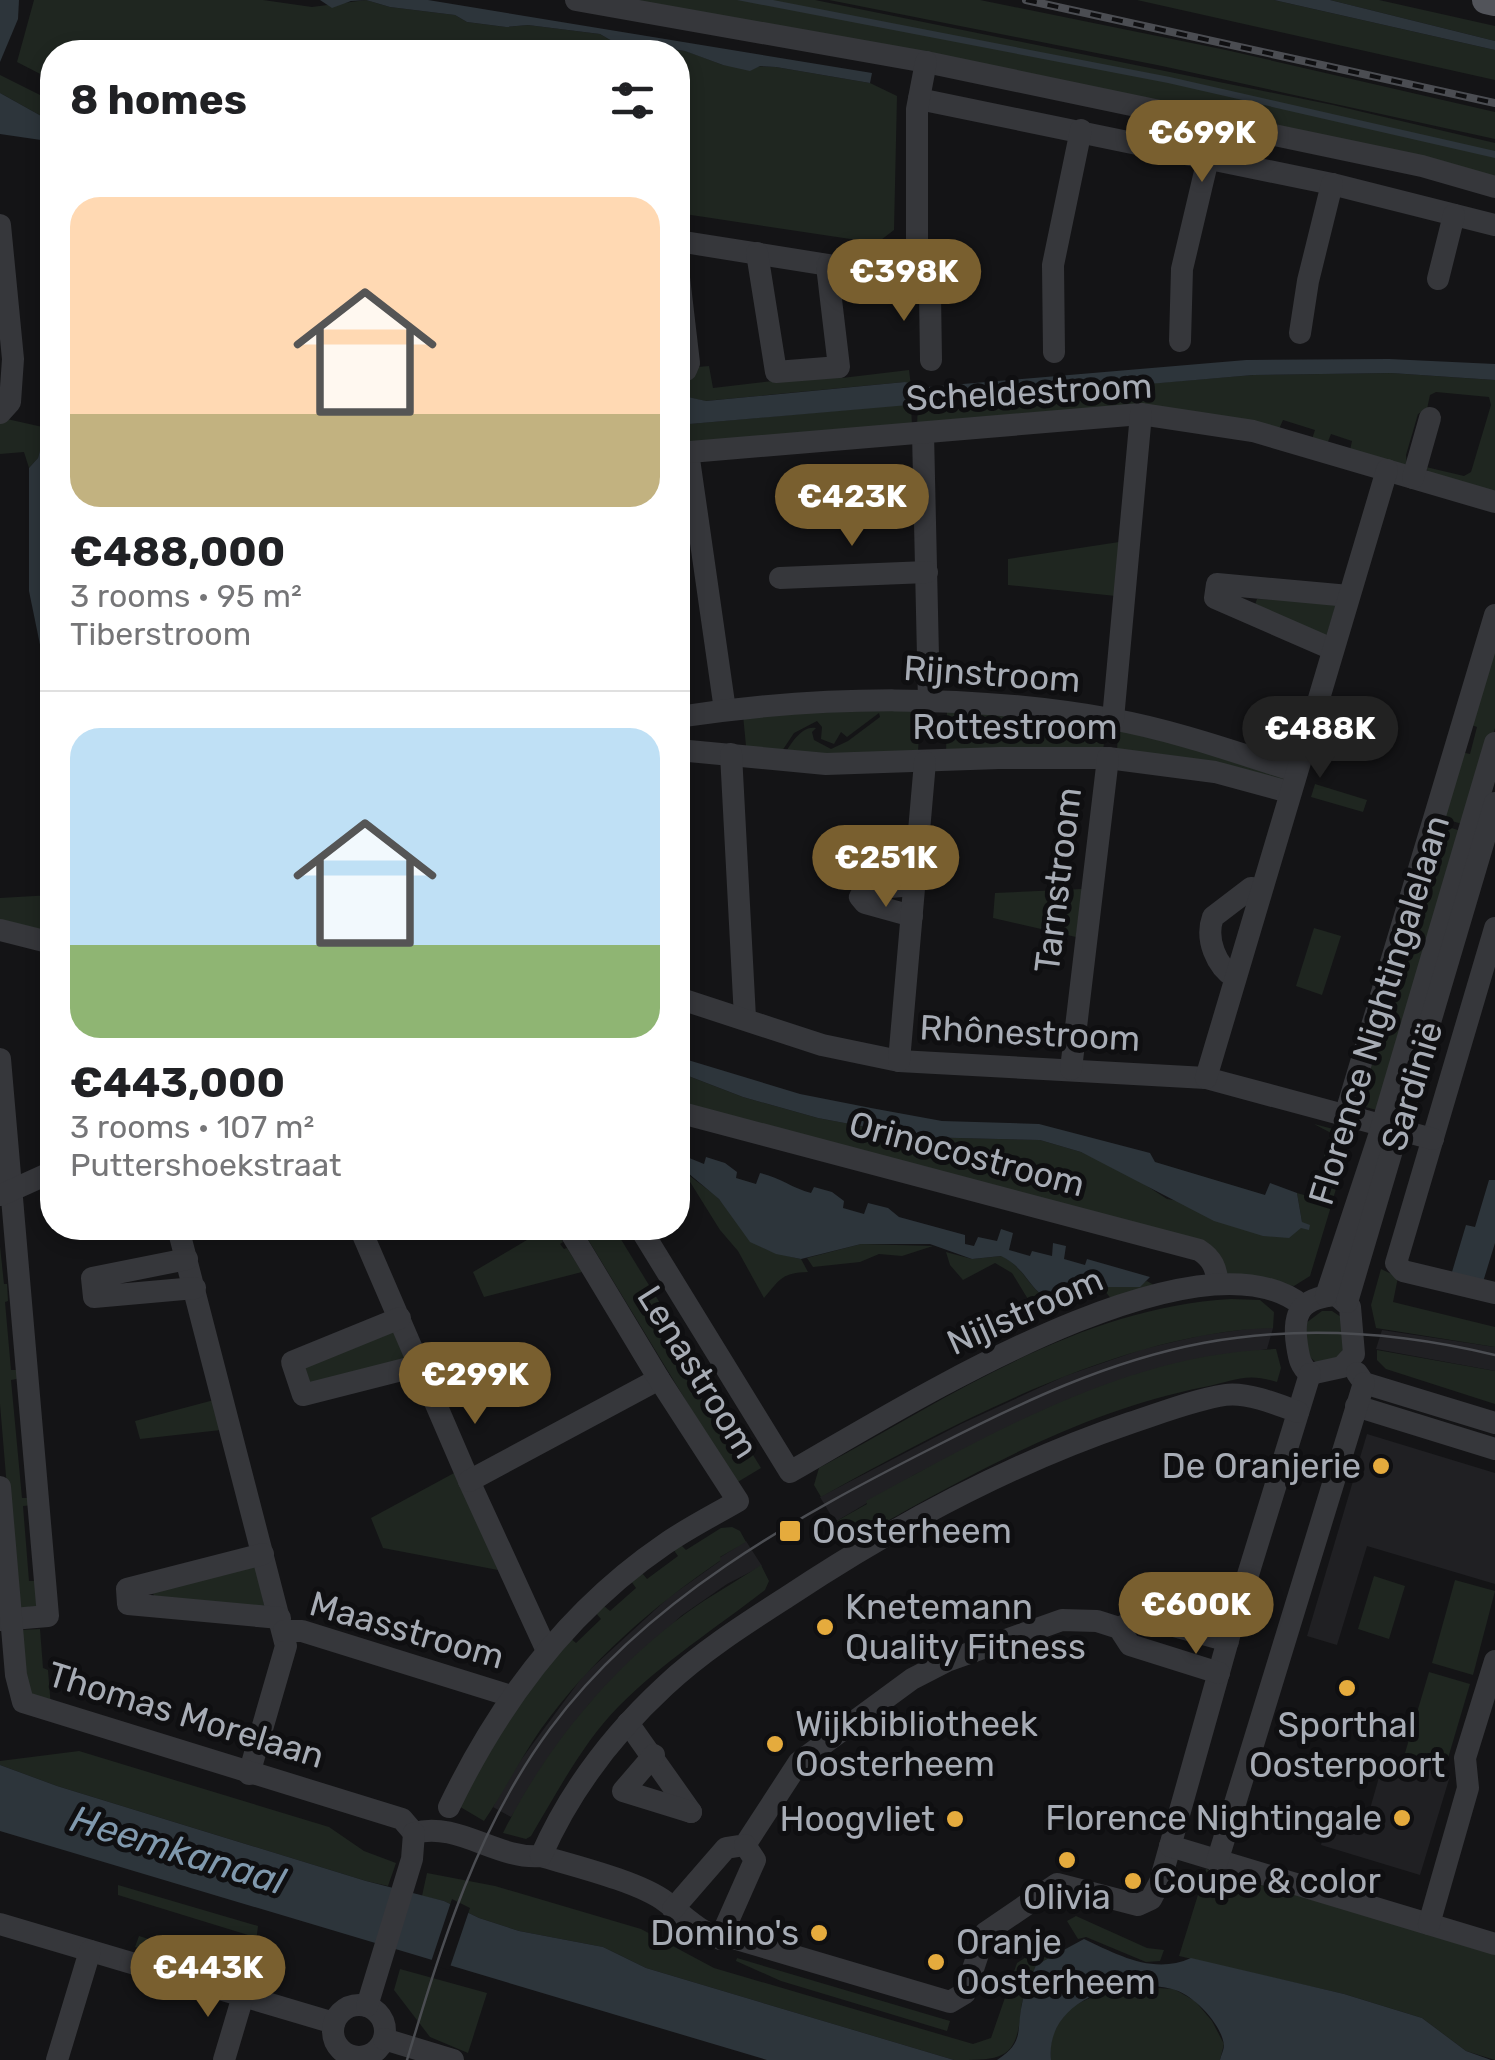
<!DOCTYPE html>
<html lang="en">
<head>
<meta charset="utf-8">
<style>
  body { margin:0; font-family:Rubik,sans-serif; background:#f6f6f6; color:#202124; height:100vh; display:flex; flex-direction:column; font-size:38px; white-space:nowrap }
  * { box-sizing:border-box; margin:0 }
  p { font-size:32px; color:#757577 }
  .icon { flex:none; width:55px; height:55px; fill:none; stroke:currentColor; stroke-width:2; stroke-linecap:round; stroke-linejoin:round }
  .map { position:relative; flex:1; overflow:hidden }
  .drawer { position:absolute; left:40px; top:40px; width:650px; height:1200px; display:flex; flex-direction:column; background:#fff; border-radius:40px; box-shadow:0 5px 15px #0003 }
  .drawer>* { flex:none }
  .price { position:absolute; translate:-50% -85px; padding:0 22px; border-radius:35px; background:#795f2f; color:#fff; font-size:32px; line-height:65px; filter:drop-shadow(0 2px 5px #0008) }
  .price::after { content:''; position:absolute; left:50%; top:60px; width:30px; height:22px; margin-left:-15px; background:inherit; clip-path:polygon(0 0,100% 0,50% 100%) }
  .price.active { background:#222; color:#fff }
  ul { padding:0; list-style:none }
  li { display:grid; align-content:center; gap:20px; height:530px; padding:0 30px }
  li+li { border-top:2px solid #e0e0e0 }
  li span { display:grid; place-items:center; height:310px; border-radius:30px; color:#555 }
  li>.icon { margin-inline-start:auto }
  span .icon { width:180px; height:180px; fill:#fffc; stroke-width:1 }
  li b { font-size:42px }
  h2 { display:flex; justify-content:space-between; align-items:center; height:120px; padding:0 30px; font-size:42px }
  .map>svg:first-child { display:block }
  .built { fill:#202023 }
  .green { fill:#1f2620 }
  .water { fill:#2d353b }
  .pier { fill:#141416 }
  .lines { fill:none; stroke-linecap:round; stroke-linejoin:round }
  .minor { stroke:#36373b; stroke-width:22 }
  .major { stroke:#52545a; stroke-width:28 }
  .tram { stroke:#4b4d52; stroke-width:2.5 }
  .rail-casing { stroke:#4b4d52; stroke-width:8 }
  .rail { stroke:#0f0f11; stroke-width:4; stroke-dasharray:11; stroke-linecap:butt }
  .poi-dot { fill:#e5ab3d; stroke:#0f0f11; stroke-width:4 }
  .labels { text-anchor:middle; stroke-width:10; stroke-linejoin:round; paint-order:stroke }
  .street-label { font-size:35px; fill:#a7acb5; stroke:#0f0f11 }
  .poi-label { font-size:35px; fill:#a7acb5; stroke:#0f0f11; text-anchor:start }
  .water-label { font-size:38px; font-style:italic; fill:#8099ae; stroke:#0f0f11 }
</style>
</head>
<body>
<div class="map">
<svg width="1495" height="2060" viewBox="0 0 1495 2060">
  <rect width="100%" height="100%" fill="#141416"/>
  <!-- built -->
  <g class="built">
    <polygon points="1254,1328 1273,1328 1267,1349 1147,1372 1046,1409 916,1474 835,1522 820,1497 961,1424 1065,1376 1143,1349 1203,1335"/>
    <polygon points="1382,1330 1495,1347 1495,1371 1376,1349"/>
    <polygon points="1367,1434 1495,1473 1495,1584 1367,1546 1337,1645 1307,1636"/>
    <polygon points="746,1541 762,1566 727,1584 681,1616 589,1704 511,1817 493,1807 509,1776 583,1676 668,1598 720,1561 719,1558"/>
    <polygon points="1385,1756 1450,1776 1420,1875 1321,1845 1330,1812 1366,1823"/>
  </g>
  <!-- green -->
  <g class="green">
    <polygon points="34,0 263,0 312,7 366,0 390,7 455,15 467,22 506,27 528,25 600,34 624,48 657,47 686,51 723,65 776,67 870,83 897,96 894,230 877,243 678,213 678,52 52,52 52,80 17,62"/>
    <polygon points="611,0 815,0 1333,105 1495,143 1495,179"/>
    <polygon points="829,0 980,0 1226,50 1495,112 1495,139 1162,66"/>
    <polygon points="1137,0 1274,0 1495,50 1495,80"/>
    <polygon points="1330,0 1379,0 1495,26 1495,41"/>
    <polygon points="0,75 52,101 52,122 0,93"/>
    <polygon points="709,366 713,388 839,373 842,378 909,370 911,386 905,382 705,401 678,395 678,379 698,367"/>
    <polygon points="1391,373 1495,380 1495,494 1429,474 1426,467 1464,476 1471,472 1491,405 1489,397 1436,392 1430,395 1427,409 1418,414 1406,455 1407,468 1350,450 1352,441 1331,434 1327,444 1312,439 1315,430 1283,420 1279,429 1257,423 917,426 918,403 1253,375"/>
    <polygon points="911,404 912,426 678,447 678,425"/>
    <polygon points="7,419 47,428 38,458 29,468 24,452 0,454 0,420"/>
    <polygon points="1119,542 1116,596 1008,585 1008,559"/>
    <polygon points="1257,599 1337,601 1325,640 1255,605"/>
    <polygon points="1495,636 1495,728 1466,825 1441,818 1461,752 1470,754 1477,727 1469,724"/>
    <path d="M 921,708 L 918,751 L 782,758 C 791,744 801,725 816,728 L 812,732 L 814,740 L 831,749 L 848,741 L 880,717 L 879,713 L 847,737 L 841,732 L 834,744 L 821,739 L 822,727 L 817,721 L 794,733 L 778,757 L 746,746 L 743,715 Z"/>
    <polygon points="947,710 1106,726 1103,751 946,756"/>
    <polygon points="1118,727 1285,774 1281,783 1117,753"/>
    <polygon points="1315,784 1367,800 1363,812 1311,797"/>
    <polygon points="1439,824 1464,832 1380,1111 1355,1104 1416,897 1426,899 1434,875 1424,871"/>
    <polygon points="1082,889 1076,937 993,918 995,893"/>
    <polygon points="52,895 52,936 0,922 0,898"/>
    <polygon points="1314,928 1341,936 1322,995 1296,986"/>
    <polygon points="678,1072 743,1097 818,1118 919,1137 1040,1140 1081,1152 1127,1173 1167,1199 1302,1222 1297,1193 1332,1203 1310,1276 1294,1286 1224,1278 1220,1260 678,1107"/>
    <polygon points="1314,1124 1352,1134 1333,1199 1313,1193 1331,1133"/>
    <path d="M 682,1169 C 693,1180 712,1191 720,1200 C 754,1240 743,1247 801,1259 L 808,1272 C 782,1273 781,1278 764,1298 L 738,1251 L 720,1230 Z"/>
    <polygon points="547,1228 554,1228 563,1242 560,1244 564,1249 567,1248 582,1272 484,1297 473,1272"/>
    <polygon points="581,1228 614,1228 761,1468 736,1483"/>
    <polygon points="861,1244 933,1246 902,1256 879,1254 860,1262 813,1267 807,1258"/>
    <polygon points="0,1246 4,1284 7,1284 8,1301 5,1302 11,1370 21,1370 21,1378 11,1380 22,1498 33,1498 33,1505 23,1506 29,1581 35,1581 41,1606 17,1608 0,1404"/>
    <path d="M 946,1252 L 972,1259 L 1002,1256 C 1025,1268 1028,1288 1047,1298 C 1060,1294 1074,1288 1089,1287 C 1109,1284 1128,1291 1147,1281 L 1157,1287 L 1113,1301 L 1104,1290 L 1037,1314 L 1012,1273 L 995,1263 L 963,1280 L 950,1265 Z"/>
    <polygon points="1381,1269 1398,1277 1393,1302 1495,1327 1495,1347 1376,1328 1371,1305"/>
    <path d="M 1231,1299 L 1260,1300 L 1274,1312 L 1273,1328 C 1122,1332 950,1425 821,1497 L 814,1485 L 819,1468 C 950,1397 1078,1308 1231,1299 Z"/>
    <polygon points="1322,1311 1332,1311 1341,1317 1347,1345 1337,1359 1317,1363 1306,1354 1306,1323"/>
    <polygon points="394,1326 409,1361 310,1386 301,1366"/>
    <path d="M 1276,1349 L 1281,1368 L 1277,1382 C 1245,1372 1235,1381 1204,1387 C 1078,1412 966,1477 855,1539 L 842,1534 L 835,1522 L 867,1504 L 866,1501 C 992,1433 1129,1353 1276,1349 Z"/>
    <polygon points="1377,1350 1495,1371 1495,1404 1386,1369 1377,1360"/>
    <polygon points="214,1400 221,1430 140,1439 135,1421"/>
    <polygon points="456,1472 498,1570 383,1548 371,1518"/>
    <path d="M 732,1527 L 740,1531 L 746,1542 L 720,1557 L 721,1560 C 652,1607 590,1661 541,1729 C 520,1759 504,1792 484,1821 L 457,1805 L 479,1756 L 569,1637 L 576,1643 L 601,1619 L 595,1612 L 603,1605 L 610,1611 L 636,1588 L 631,1581 L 642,1573 L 647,1579 L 678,1556 L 673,1549 L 680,1544 L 686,1550 L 721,1528 Z"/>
    <polygon points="255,1564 266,1613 155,1600 152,1589"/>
    <path d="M 761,1565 L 769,1581 L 765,1590 C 716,1628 663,1662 619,1706 C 584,1741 556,1794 531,1836 L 526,1839 L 503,1833 C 544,1750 610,1669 685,1614 C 711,1595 734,1583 761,1565 Z"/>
    <polygon points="1374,1576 1405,1586 1389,1639 1358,1629"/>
    <polygon points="1455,1580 1495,1591 1473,1675 1432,1663"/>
    <polygon points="40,1629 43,1668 48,1670 51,1708 27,1693 20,1630"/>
    <polygon points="1429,1672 1470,1684 1446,1765 1405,1753"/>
    <polygon points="79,1751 329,1827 364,1851 396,1863 388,1886 366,1881 57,1786 0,1765 0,1761"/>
    <polygon points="1206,1869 1495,1952 1495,2060 1466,2051 1422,2018 1344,1994 1179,1956"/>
    <path d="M 427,1873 L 495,1886 L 641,1929 L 714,1968 L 973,2044 L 991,2038 L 1017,1963 L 1046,1944 L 1053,1956 L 1036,1965 C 1031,1979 1022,1996 1021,2010 C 1017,2060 1002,2060 954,2060 L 646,1968 L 603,1947 L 519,1931 L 479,1918 L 444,1901 L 422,1896 Z"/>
    <polygon points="118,1885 258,1926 252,1976 239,1971 248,1935 118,1895"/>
    <polygon points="1076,1916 1147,1948 1164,1950 1160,1961 1146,1962 1086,1937 1078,1939 1067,1921"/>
    <polygon points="139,1936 227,1964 223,1972 135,1947"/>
    <polygon points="737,1958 950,2021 947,2031 781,1981 736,1961"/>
    <polygon points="400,1969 487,1993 468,2053 430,2037 394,1990"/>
    <path d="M 1142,1987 L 1174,1989 L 1195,2001 L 1212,2021 L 1224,2044 L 1220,2060 L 1051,2060 C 1045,2002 1097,1993 1142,1987 Z"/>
  </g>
  <!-- water -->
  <g class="water">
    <polygon points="0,0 19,0 18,19 0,62"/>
    <polygon points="320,0 428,0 872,73 870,83 776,67 760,66 750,71 723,65 685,51 658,47 624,48 600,34 528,25 506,27 467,22 455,15 390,7 366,0 351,1 332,8"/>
    <polygon points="737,0 773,0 1170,77 1495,151 1495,158 1168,83"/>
    <polygon points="1274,0 1330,0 1495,41 1495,50"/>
    <polygon points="0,93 52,122 52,151 41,140 0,134"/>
    <polygon points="1389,359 1495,364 1495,380 1391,373 1253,375 678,425 679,395 706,401 905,382 928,387 1246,360"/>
    <polygon points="52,407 52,557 49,576 52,591 52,856 40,808 46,674 29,591 29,468 38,458"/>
    <polygon points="678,1057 800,1094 871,1108 942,1121 1039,1124 1150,1153 1155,1162 1265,1195 1270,1183 1297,1193 1302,1222 1310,1225 1309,1230 1301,1228 1289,1238 1263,1236 1214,1221 1081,1152 1040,1140 919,1137 818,1118 743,1097 678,1072"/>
    <path d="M 682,1155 L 704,1164 L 706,1157 L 725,1163 L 737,1172 L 736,1178 L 756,1184 L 760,1173 C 779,1177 792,1188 811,1193 L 814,1187 L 832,1192 L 844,1201 L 843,1208 L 864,1214 L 868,1203 L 888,1208 L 899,1217 L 965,1235 L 965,1244 L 974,1246 L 978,1237 L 997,1241 L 1001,1229 L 1013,1233 L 1009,1250 L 1030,1256 L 1032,1251 L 1052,1256 L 1053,1243 L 1066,1246 L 1064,1259 L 1085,1265 L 1087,1259 L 1150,1277 L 1140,1287 L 1082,1287 L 1047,1298 C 1028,1288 1026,1268 1001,1256 L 972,1259 L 930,1244 L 861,1244 L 801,1259 L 776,1254 L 750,1242 L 719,1199 L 682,1168 Z"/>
    <polygon points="1489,1180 1495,1180 1495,1243 1483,1282 1452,1272 1466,1225 1475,1227"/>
    <polygon points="0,1765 57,1786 366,1881 444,1901 479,1918 519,1931 603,1947 646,1968 954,2060 767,2060 0,1831"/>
    <path d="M 1084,1939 C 1118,1955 1154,1975 1191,1958 L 1344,1994 L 1422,2018 L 1466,2051 L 1491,2060 L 1220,2060 C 1221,2055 1224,2050 1224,2045 C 1221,2023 1193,1994 1172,1989 C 1123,1976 1045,1999 1051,2060 L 997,2060 C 1025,2042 1016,2031 1022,2004 C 1024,1991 1031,1978 1036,1965 Z"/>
  </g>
  <!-- pier -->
  <polygon class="pier" points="452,1899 470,1908 449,1970 430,1965"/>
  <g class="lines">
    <!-- minor -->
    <g class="minor">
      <polyline points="576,0 926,62 1422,166 1495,187"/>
      <polyline points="919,99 1332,184 1495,225"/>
      <polyline points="0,225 13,359 10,402 0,413"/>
      <polyline points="678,241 897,276 909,273 917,261 917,109 926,62"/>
      <polyline points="757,253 776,372 839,367 827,266"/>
      <polyline points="678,269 689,363 686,370 678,372"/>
      <polyline points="909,273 930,294 931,360"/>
      <polyline points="1438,279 1454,215"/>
      <polyline points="1300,333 1308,281 1332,184"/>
      <polyline points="1180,341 1182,269 1208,159"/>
      <polyline points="1054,352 1053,265 1081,130"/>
      <polyline points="923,433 929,701"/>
      <polyline points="688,452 725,710"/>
      <polyline points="678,453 1141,414 1253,431 1495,502"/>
      <polyline points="1413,478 1430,418"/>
      <polyline points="780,578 927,572"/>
      <polyline points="1332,649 1215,598 1217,584 1349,596"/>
      <path d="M 678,717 C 820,695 969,694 1111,719 C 1173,730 1235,752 1295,771"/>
      <polyline points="1113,719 1141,414"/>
      <polyline points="678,750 826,764 999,758 1108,758 1215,772 1289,792"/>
      <polyline points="731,754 745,1018"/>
      <polyline points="912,916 865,903 860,897 865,889 914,885"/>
      <polyline points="1495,928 1396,1263 1403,1271 1495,1293"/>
      <polyline points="0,930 52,943"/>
      <path d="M 1235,978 C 1216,966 1205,939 1213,917 L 1251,888 L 1261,889"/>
      <polyline points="678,998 822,1045 899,1061 1206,1078 1433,1139"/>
      <polyline points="0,1059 48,1616 0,1620"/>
      <polyline points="899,1061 925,762"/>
      <polyline points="1071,1069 1108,758"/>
      <polyline points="1206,1078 1387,470"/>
      <path d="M 678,1112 L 1199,1250 C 1213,1259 1216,1268 1218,1284"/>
      <polyline points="1345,1116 1495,615"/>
      <polyline points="1,1195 52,1172"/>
      <polyline points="178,1228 286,1646 249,1774"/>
      <polyline points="360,1228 469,1481 547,1651"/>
      <path d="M 640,1228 L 790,1472 C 891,1415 1196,1219 1303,1306"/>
      <polyline points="187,1259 92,1278 94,1297 195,1288"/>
      <path d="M 1336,1295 L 1350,1307 L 1354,1354 L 1342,1367 L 1310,1374 C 1300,1366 1299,1358 1297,1345 C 1292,1312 1301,1298 1336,1295 Z"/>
      <polyline points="1326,1296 1378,1139 1495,743"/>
      <polyline points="1347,1302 1495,803"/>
      <polyline points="400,1318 292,1362 303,1395 421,1365"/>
      <polyline points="1357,1373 1364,1383 1495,1423"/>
      <polyline points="1356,1406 1495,1449"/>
      <polyline points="469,1481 659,1379"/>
      <polyline points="0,1487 16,1675 23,1702 402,1819 414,1833"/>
      <polyline points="263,1554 127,1589 128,1604 280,1618"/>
      <polyline points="1119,1628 1141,1617 1228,1641"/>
      <polyline points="284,1631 302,1631 511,1696"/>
      <polyline points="628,1723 691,1812"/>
      <polyline points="654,1755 623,1791 691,1812"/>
      <path d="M 449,1807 C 499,1703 568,1610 665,1544 C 688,1528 714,1515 738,1501 L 659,1379 L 568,1228"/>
      <path d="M 414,1833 C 458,1821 497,1860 541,1856 C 575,1866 640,1882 666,1902 C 687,1918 705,1940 733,1938 L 950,2002 L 965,1993 L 985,1933 L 1057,1884 L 1138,1905 L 1151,1899 L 1160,1882 L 1230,1633 L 1310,1374"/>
      <polyline points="1170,1846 1495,1944"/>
      <path d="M 541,1856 C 570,1790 612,1735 665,1686 C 701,1652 745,1624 787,1597 C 894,1526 1009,1464 1130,1423 C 1161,1413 1193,1400 1225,1395 C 1247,1392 1277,1404 1298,1412"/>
      <polyline points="1217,1862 1364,1383"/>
      <polyline points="673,1909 726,1848 745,1845 799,1762 912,1679 947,1661 1062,1620 1097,1621 1119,1628 1130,1645 1219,1673"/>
      <polyline points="0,1924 334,2023"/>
      <polyline points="1429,1924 1468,1788 1465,1758 1495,1661"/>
      <polyline points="720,1939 755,1860 745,1845"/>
      <circle cx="359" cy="2031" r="26"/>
      <polyline points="367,2006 412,1859 414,1833"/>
      <polyline points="384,2039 453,2060"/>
      <polyline points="57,2060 90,1951"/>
      <polyline points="224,2060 243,1996"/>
    </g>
    <!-- major -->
    <polyline class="major" points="1486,0 1495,2"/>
    <!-- tram -->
    <path class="tram" d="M 407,2060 C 442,1943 477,1828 550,1729 C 646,1599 794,1518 936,1446 C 1022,1402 1108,1361 1203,1343 C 1300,1325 1399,1332 1495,1355"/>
    <defs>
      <polyline id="rail" points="1026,0 1495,103"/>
    </defs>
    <!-- rail casing -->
    <use href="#rail" class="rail-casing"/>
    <!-- rail -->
    <use href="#rail" class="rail"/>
  </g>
  <!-- markers -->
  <g class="poi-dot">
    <circle cx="1381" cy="1466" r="10"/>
    <rect x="778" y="1519" width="24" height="24" rx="5"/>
    <circle cx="825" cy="1627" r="10"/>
    <circle cx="1347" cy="1688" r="10"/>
    <circle cx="775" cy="1744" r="10"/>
    <circle cx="1402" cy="1818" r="10"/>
    <circle cx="955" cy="1819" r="10"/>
    <circle cx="1067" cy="1860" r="10"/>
    <circle cx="1133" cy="1881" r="10"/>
    <circle cx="819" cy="1933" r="10"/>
    <circle cx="936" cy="1962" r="10"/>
  </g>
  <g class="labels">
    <!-- street labels -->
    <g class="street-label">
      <text transform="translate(1029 392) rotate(-3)" y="12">Scheldestroom</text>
      <text transform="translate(992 674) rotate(4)" y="12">Rijnstroom</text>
      <text x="1015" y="739">Rottestroom</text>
      <text transform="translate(1058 880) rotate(-83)" y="12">Tarnstroom</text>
      <text transform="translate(1379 1010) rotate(-73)" y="12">Florence Nightingalelaan</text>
      <text transform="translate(1030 1033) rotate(3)" y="12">Rhônestroom</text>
      <text transform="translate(1412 1086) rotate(-73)" y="12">Sardinië</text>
      <text transform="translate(967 1154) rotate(15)" y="12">Orinocostroom</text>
      <text transform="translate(1025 1311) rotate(-24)" y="12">Nijlstroom</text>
      <text transform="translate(698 1372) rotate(58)" y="12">Lenastroom</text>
      <text transform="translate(407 1630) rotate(16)" y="12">Maasstroom</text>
      <text transform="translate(186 1715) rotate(17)" y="12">Thomas Morelaan</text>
    </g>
    <!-- poi labels -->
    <g class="poi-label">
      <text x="1361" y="1478" text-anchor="end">De Oranjerie</text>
      <text x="812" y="1543">Oosterheem</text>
      <text x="845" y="1619">Knetemann<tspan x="845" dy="40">Quality Fitness</tspan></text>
      <text x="795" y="1736">Wijkbibliotheek<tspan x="795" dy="40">Oosterheem</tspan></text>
      <text x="1347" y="1737" text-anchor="middle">Sporthal<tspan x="1347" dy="40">Oosterpoort</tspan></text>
      <text x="1382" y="1830" text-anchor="end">Florence Nightingale</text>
      <text x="935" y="1831" text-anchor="end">Hoogvliet</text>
      <text x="1153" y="1893">Coupe &amp; color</text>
      <text x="1067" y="1909" text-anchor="middle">Olivia</text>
      <text x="799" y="1945" text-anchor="end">Domino's</text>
      <text x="956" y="1954">Oranje<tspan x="956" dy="40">Oosterheem</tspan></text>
    </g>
    <!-- water labels -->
    <g class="water-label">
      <text transform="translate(178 1850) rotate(17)" y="13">Heemkanaal</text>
    </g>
  </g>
</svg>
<b class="price" style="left:1202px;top:185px">€699K</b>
<b class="price" style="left:904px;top:324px">€398K</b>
<b class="price" style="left:852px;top:549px">€423K</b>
<b class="price active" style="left:1320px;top:781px">€488K</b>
<b class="price" style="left:886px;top:910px">€251K</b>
<b class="price" style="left:475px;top:1427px">€299K</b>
<b class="price" style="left:1196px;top:1657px">€600K</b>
<b class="price" style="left:208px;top:2020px">€443K</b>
<section class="drawer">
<h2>8 homes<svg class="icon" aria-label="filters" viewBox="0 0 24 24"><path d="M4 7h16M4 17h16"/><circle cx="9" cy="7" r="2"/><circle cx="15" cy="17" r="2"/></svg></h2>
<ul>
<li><span style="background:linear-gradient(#ffd9b3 70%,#c2b280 0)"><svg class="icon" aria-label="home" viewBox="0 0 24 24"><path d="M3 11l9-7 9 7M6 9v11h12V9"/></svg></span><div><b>€488,000</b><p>3 rooms · 95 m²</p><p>Tiberstroom</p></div></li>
<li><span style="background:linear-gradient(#bfe0f5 70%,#8fb573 0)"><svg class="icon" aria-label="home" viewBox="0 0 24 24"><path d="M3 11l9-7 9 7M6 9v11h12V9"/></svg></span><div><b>€443,000</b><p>3 rooms · 107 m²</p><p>Puttershoekstraat</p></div></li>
</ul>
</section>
</div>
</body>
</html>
